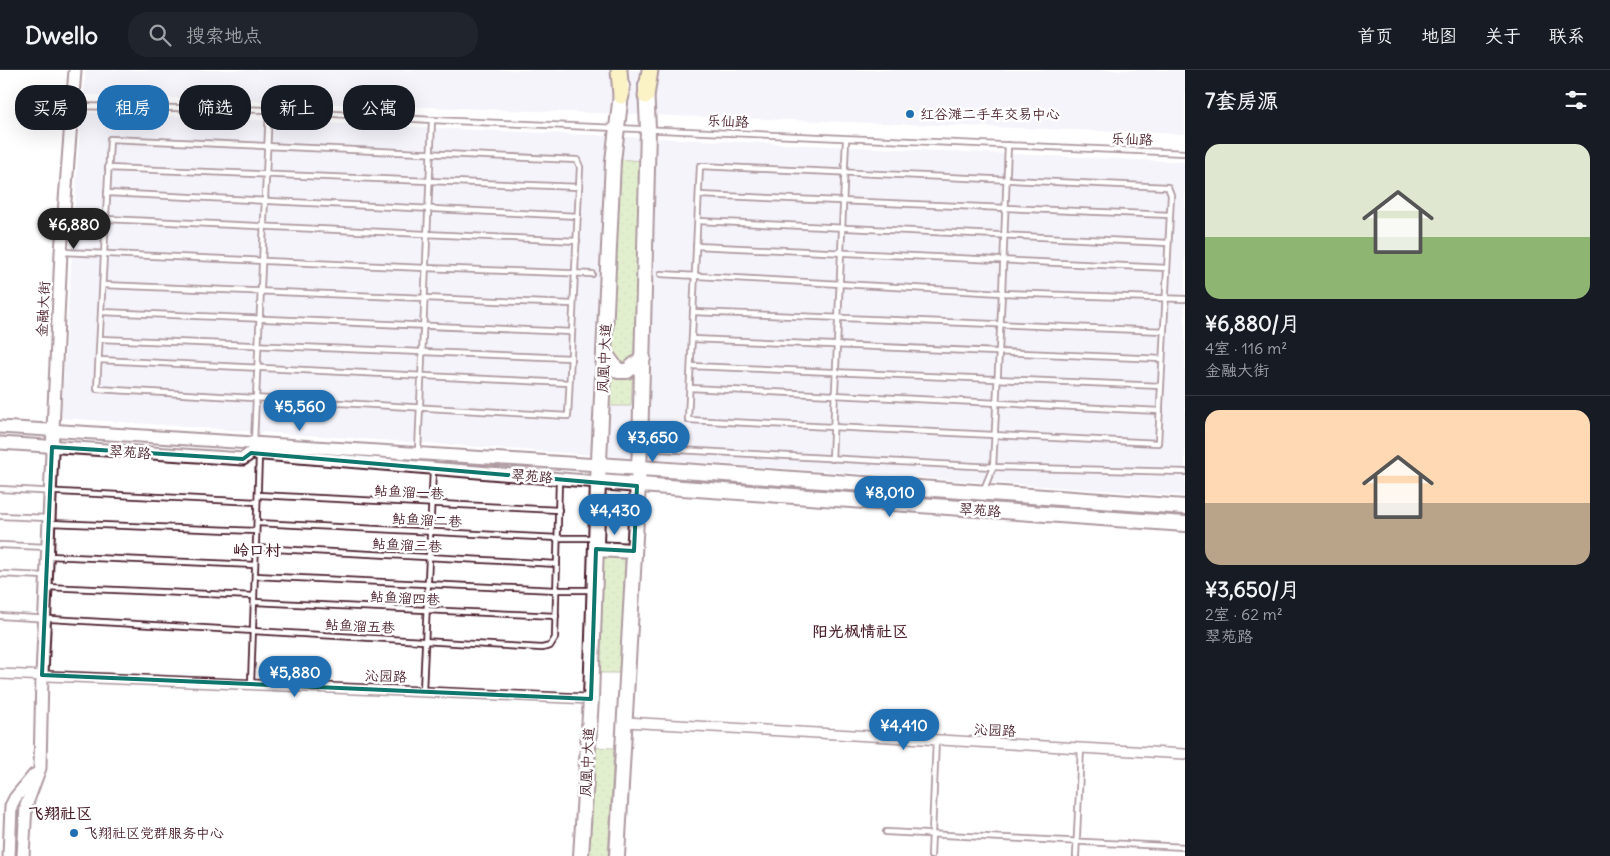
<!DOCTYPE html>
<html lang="zh">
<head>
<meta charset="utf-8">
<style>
  body { margin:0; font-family:Delius,"LXGW WenKai TC",sans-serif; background:#20242c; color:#f1f3f6; height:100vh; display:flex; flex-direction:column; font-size:19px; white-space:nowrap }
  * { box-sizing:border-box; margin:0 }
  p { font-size:16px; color:#9ea1a6 }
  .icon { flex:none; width:28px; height:28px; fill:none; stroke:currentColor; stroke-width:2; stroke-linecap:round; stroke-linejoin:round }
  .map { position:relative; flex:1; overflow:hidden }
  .panel { display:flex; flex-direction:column; background:#171b24; width:425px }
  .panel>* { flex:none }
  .hud { position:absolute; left:15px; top:15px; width:475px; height:45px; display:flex; gap:10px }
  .price { position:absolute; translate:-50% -42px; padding:0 11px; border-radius:18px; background:#1f6fb2; color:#fff; font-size:16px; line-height:32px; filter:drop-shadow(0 1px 2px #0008) }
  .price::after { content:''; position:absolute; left:50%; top:30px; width:15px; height:11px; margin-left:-8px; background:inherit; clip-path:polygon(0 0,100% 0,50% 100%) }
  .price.active { background:#222; color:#fff }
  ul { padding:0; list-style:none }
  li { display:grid; align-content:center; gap:10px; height:265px; padding:0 20px }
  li+li { border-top:1px solid #363941 }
  li span { display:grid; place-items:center; height:155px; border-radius:15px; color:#555 }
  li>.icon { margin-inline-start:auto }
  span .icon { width:90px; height:90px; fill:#fffc; stroke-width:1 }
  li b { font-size:21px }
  h2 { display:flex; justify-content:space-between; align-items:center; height:60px; padding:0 20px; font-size:21px }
  .pill { padding:0 18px; border-radius:20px; background:#171b24; box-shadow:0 5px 20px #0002; font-size:18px; line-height:45px }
  .pill.active { background:#1f6fb2; color:#fff }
  header { display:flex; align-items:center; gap:30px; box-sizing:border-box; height:70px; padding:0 25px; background:#171b24; border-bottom:1px solid #363941 }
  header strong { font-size:24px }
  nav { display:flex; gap:28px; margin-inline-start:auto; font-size:18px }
  .search { width:350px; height:45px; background:#20242c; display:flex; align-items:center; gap:12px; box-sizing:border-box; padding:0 18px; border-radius:20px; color:#9ea1a6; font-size:19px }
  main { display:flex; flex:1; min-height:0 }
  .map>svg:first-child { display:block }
  .built { fill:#e8e6f5 }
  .park { fill:url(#park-dots); stroke:#847e5f }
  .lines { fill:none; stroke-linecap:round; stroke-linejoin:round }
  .service-casing { stroke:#4a1f2b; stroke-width:8 }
  .minor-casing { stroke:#4a1f2b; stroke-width:12 }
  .tertiary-casing { stroke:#4a1f2b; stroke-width:15 }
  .secondary-casing { stroke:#4a1f2b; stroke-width:18 }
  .trunk-casing { stroke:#4a1f2b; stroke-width:19 }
  .service { stroke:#fff; stroke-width:4.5 }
  .minor { stroke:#fff; stroke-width:9 }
  .tertiary { stroke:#fff; stroke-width:11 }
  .secondary { stroke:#fff; stroke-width:14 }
  .trunk { stroke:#f5e382; stroke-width:15 }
  .marked { fill:none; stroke:#0f766e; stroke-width:4; stroke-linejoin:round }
  .poi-dot { fill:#1f6fb2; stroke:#fff; stroke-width:2 }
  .labels { text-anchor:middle; stroke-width:5; stroke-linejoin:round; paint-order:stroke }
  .poi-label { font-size:14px; fill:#4a1f2b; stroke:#fff; text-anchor:start }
  .street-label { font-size:14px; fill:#4a1f2b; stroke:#fff }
  .quarter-label { font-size:16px; font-weight:bold; fill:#4a1f2b; stroke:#fff }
</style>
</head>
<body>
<header>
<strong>Dwello</strong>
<div class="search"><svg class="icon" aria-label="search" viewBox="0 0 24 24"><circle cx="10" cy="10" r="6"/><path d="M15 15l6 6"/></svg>搜索地点</div>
<nav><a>首页</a><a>地图</a><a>关于</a><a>联系</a></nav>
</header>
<main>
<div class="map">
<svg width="1185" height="786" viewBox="0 0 1185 786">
  <defs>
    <pattern id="park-dots" width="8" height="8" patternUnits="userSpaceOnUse" patternTransform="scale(1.25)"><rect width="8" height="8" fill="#bfdc93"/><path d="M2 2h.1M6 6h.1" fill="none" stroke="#a6bc7f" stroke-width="1.8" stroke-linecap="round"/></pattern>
  </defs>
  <rect width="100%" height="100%" fill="#fff"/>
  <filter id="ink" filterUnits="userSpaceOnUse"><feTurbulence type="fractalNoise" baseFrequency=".02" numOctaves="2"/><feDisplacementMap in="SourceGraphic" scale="10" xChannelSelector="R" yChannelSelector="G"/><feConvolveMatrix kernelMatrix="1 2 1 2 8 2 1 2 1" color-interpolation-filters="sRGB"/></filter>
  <g filter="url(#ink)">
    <!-- built -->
    <g class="built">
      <polygon points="86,0 1185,0 1185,64 84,25"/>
      <polygon points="81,42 1185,92 1185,426 61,348"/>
    </g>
    <!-- park -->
    <g class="park">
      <polygon points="617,89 643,91 631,336 606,336"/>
      <polygon points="603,487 625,487 621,603 600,603"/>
      <polygon points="590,677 614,678 608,786 584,786"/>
    </g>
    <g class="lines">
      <defs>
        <g id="service">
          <polyline points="74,36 269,40 254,372"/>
          <polyline points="269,40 432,50 1185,83"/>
          <polygon points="110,69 577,90 580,97 568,346 97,319"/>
          <polygon points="700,96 1168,117 1171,125 1158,373 688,350"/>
          <polyline points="108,98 579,117"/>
          <polyline points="107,123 578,146"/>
          <polyline points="699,125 1170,145"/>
          <polyline points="106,149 577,171"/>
          <polyline points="698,151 1168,173"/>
          <polyline points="696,176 1167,198"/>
          <polyline points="62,182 425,198 592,204"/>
          <polyline points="661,204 1002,223 1185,229"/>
          <polyline points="103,215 573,234"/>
          <polyline points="101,242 572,262"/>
          <polyline points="693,242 1164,261"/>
          <polyline points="100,269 571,288"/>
          <polyline points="692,269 1162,289"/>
          <polyline points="99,290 569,313"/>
          <polyline points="691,296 1161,316"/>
          <polyline points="690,318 1160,341"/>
          <polyline points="642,378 993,397 1185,402"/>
          <polyline points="418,382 432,50"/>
          <polyline points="832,389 846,69"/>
          <polyline points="0,419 257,432"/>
          <polyline points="984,419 993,397 1002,223 1008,75"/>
          <polyline points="258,425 559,440"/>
          <polyline points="0,446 48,448"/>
          <polyline points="50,453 256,461"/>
          <polyline points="257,453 558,468 595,468"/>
          <polyline points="0,475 47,477"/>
          <polyline points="256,478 557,494"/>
          <polyline points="49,486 255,495"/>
          <polyline points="0,504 45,506"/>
          <polyline points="255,506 556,520 593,520"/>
          <polyline points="46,517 254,526"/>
          <polyline points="254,532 556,546"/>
          <polyline points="0,546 542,578 550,576 555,568 559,410"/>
          <polyline points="251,614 259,386"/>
          <polyline points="423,621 433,400"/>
          <polyline points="886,762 1185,777"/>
          <polyline points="931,786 936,670"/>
          <polyline points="1076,786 1081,678"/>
        </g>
        <g id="minor">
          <polyline points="0,604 591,629"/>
          <polyline points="625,652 1185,684"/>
        </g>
        <g id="tertiary">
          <polyline points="0,357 599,395"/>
          <polyline points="0,373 243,389 251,383 598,412"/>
          <polyline points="9,786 11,736 15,728 34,705"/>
          <polyline points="23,786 26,736 40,698 42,605 61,182 75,0"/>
        </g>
        <g id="secondary">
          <polyline points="604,282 618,301 627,301 643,288"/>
          <polyline points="599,395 1185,437"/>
          <polyline points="598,412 1185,454"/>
          <polyline points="596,479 634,481"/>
          <polyline points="581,786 591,629 598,412 613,91 622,16"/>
          <polyline points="617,786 640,378 648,59 646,15"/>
        </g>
        <g id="trunk">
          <polyline points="619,0 621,26"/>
          <polyline points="646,26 650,0"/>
        </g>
      </defs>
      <!-- service casing -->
      <use href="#service" class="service-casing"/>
      <!-- minor casing -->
      <use href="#minor" class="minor-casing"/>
      <!-- tertiary casing -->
      <use href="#tertiary" class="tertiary-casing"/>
      <!-- secondary casing -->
      <use href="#secondary" class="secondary-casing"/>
      <!-- trunk casing -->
      <use href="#trunk" class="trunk-casing"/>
      <!-- service -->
      <use href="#service" class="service"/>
      <!-- minor -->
      <use href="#minor" class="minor"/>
      <!-- tertiary -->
      <use href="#tertiary" class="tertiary"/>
      <!-- secondary -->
      <use href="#secondary" class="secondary"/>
      <!-- trunk -->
      <use href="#trunk" class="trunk"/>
    </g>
  </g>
  <!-- marked area -->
  <path d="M0 0H1185V786H0ZM 52,377 L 243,389 L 251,383 L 637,416 L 634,481 L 596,479 L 591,629 L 42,605 Z" fill="#fff" fill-opacity=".55" fill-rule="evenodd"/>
  <path class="marked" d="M 52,377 L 243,389 L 251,383 L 637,416 L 634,481 L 596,479 L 591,629 L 42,605 Z"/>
  <!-- markers -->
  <g class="poi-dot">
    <circle cx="910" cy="44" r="5"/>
    <circle cx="74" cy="763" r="5"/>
  </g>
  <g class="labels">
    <!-- poi labels -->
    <g class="poi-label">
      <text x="920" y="49">红谷滩二手车交易中心</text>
      <text x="84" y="768">飞翔社区党群服务中心</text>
    </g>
    <!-- street labels -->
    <g class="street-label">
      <text transform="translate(728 51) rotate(3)" y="5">乐仙路</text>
      <text transform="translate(1132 69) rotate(2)" y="5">乐仙路</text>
      <text transform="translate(43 239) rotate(-87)" y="5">金融大街</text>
      <text transform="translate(604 288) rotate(-87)" y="5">凤凰中大道</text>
      <text transform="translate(130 382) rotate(4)" y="5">翠苑路</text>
      <text transform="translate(532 406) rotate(5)" y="5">翠苑路</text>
      <text transform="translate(409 422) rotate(3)" y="5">鲇鱼溜一巷</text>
      <text transform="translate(980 440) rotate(4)" y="5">翠苑路</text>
      <text transform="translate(427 450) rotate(3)" y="5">鲇鱼溜二巷</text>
      <text transform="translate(407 475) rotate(3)" y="5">鲇鱼溜三巷</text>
      <text transform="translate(405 528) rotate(3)" y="5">鲇鱼溜四巷</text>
      <text transform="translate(360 556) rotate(3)" y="5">鲇鱼溜五巷</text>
      <text transform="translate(386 606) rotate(2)" y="5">沁园路</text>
      <text transform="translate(995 660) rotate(3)" y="5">沁园路</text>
      <text transform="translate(587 692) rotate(-87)" y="5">凤凰中大道</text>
    </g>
    <!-- quarter labels -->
    <g class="quarter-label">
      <text x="257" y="486">岭口村</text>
      <text x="860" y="567">阳光枫情社区</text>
      <text x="60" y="749">飞翔社区</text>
    </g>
  </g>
</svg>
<b class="price active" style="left:74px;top:180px">¥6,880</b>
<b class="price" style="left:300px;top:362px">¥5,560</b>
<b class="price" style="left:653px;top:393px">¥3,650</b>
<b class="price" style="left:890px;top:448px">¥8,010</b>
<b class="price" style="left:615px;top:466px">¥4,430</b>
<b class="price" style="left:295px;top:628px">¥5,880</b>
<b class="price" style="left:904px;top:681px">¥4,410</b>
<div class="hud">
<a class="pill">买房</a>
<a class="pill active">租房</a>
<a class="pill">筛选</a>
<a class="pill">新上</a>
<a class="pill">公寓</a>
</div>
</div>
<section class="panel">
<h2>7套房源<svg class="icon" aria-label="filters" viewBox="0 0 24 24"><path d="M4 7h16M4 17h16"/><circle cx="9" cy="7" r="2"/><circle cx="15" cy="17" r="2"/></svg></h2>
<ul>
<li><span style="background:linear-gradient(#dfe7d0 60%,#8fb573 0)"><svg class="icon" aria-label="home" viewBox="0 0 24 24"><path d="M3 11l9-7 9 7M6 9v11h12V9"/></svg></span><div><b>¥6,880/月</b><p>4室 · 116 m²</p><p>金融大街</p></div></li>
<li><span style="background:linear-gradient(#ffd9b3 60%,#b9a48a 0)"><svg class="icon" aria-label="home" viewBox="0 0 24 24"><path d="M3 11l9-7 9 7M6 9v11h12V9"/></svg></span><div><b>¥3,650/月</b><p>2室 · 62 m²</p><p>翠苑路</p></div></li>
</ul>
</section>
</main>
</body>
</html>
